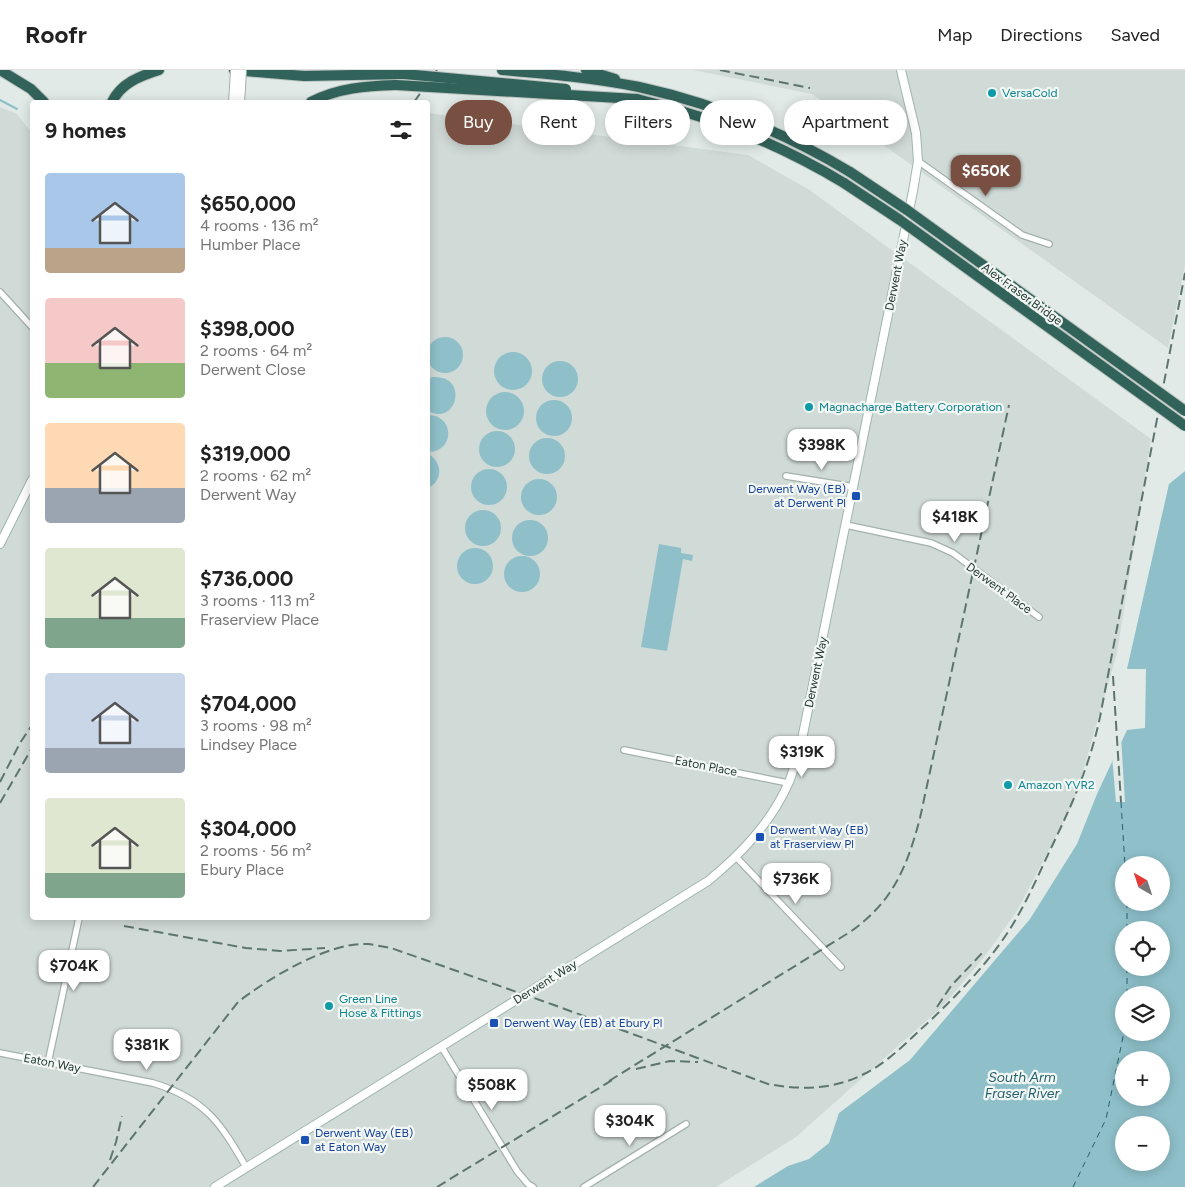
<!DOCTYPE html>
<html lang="en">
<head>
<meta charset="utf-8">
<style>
  body { margin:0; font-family:Figtree,sans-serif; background:#f2f2f2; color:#222; height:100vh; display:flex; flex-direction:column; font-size:19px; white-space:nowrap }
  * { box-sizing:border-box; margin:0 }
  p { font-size:16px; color:#767676 }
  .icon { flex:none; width:28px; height:28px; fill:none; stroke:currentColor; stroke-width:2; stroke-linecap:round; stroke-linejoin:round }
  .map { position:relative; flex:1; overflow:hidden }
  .drawer { position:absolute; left:30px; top:30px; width:400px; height:820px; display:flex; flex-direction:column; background:#fff; border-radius:5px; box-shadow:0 2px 12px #0003 }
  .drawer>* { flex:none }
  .guide { position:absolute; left:445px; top:30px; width:475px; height:45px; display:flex; gap:10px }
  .needle { width:32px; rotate:321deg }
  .tools { position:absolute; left:1115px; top:786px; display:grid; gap:10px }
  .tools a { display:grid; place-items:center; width:55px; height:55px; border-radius:50%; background:#fff; box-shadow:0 2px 12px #0003; font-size:25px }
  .price { position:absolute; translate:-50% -42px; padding:0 11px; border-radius:10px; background:#fff; color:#222; font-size:16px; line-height:32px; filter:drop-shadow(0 1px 2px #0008) }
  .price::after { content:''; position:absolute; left:50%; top:30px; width:15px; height:11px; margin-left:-8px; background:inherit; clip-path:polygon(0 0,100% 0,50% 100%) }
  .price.on { background:#794f41; color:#fff }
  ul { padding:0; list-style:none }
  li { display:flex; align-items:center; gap:15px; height:125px; padding:0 15px }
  li span { display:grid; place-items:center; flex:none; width:140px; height:100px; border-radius:5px; color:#555 }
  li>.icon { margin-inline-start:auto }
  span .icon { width:60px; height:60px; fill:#fffc; stroke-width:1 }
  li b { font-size:21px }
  h2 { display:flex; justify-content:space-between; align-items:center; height:60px; padding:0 15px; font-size:21px }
  .tag { padding:0 18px; border-radius:22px; background:#fff; box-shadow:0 2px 12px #0003; font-size:18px; line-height:45px }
  .tag.on { background:#794f41; color:#fff }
  header { display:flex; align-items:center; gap:30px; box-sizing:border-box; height:70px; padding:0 25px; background:#fff; border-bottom:1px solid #e0e0e0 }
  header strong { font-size:24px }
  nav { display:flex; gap:28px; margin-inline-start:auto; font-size:18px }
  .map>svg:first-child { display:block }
  .built { fill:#d0dad6 }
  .water { fill:#8fc0ca; fill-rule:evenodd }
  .pier { fill:#e1eae7 }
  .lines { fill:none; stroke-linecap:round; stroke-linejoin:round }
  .stream { stroke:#8fc0ca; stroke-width:2 }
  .ferry { stroke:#24616f; stroke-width:1; stroke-dasharray:6 5; stroke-linecap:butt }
  .street-casing { stroke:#a4b1ae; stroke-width:8 }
  .secondary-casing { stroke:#a1b5ae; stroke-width:10 }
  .highway-casing { stroke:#bdc4c2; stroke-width:12 }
  .street { stroke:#fff; stroke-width:5.5 }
  .secondary { stroke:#fff; stroke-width:8 }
  .highway { stroke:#32635a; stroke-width:10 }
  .rail { stroke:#5e756f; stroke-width:2; stroke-dasharray:10 5; stroke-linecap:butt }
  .secondary-bridge-casing { stroke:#a1b5ae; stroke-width:10; stroke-linecap:butt }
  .highway-bridge-casing { stroke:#bdc4c2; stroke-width:12; stroke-linecap:butt }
  .secondary-bridge { stroke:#fff; stroke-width:8 }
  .highway-bridge { stroke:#32635a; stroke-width:10 }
  .culture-dot { fill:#0f9aa8; stroke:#f2f7f4; stroke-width:2 }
  .transit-dot { fill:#1a4fb4; stroke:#f2f7f4; stroke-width:2 }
  .labels { text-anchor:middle; stroke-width:4.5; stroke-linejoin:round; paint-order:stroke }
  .culture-label { font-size:12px; fill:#0d838f; stroke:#f2f7f4; text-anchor:start }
  .street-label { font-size:12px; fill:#233934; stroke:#f2f7f4 }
  .transit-label { font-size:12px; fill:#164399; stroke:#f2f7f4; text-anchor:start }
  .water-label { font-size:14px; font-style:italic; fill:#24616f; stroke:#f2f7f4 }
</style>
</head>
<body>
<header>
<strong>Roofr</strong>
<nav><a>Map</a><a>Directions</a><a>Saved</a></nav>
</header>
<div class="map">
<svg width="1185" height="1117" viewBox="0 0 1185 1117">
  <rect width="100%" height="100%" fill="#e1eae7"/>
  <!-- built -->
  <g class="built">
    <polygon points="693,0 1185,0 1185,195 1168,278 812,24"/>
    <polygon points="0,37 17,44 32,63 32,848 428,848 428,43 748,85 808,119 1151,369 1117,583 1074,732 1017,841 985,886 943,936 796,1067 716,1117 0,1117"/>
  </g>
  <!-- water -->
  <g class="water">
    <circle cx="445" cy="285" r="18"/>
    <circle cx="513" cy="301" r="19"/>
    <circle cx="560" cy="309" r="18"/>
    <path d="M 432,307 C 470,304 457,357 428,341 L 428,310 Z"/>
    <circle cx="505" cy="341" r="19"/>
    <circle cx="554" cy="348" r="18"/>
    <path d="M 428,345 C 455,345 455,382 428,382 Z"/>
    <circle cx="497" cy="379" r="18"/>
    <circle cx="547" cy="386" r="18"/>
    <path d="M 428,384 C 443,392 443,411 428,418 Z"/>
    <circle cx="489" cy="417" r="18"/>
    <path d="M 1185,401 L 1185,1117 L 754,1117 L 788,1096 L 809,1089 L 829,1073 L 839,1043 L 910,990 L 1030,849 L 1077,774 L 1097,724 L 1127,660 L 1145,658 L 1146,599 L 1127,599 L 1169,414 ZM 1124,795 L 1161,795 L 1161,832 L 1124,832 ZM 1124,860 L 1161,860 L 1161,898 L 1124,898 ZM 1124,925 L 1161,925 L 1161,962 L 1124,962 ZM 1124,990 L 1161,990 L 1161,1028 L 1124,1028 ZM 1124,1055 L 1161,1055 L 1161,1092 L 1124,1092 Z"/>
    <circle cx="539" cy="427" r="18"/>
    <circle cx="483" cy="458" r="18"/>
    <circle cx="530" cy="468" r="18"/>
    <polygon points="659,474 681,478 681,483 693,485 692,491 683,489 667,581 641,577"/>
    <circle cx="475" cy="496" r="18"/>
    <circle cx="522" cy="504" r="18"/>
  </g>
  <!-- pier -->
  <polygon class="pier" points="1121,667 1125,732 1116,732 1112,686"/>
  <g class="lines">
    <!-- stream -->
    <polyline class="stream" points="0,30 17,39"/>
    <!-- ferry -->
    <g class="ferry">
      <polyline points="1121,732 1125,795"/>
      <polyline points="1127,860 1127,832"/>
      <polyline points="1127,925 1127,898"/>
      <polyline points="1073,1117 1106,1049 1124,962"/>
    </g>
    <defs>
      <g id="street">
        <polyline points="918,91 1022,165 1049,174"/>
        <polyline points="0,222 32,257"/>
        <polyline points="786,406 854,417"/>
        <polyline points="846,455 931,473 953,483 1039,547"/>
        <polyline points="624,680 788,713"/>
        <polyline points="736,787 841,897"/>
        <polyline points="441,976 517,1101 528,1114 533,1117"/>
        <path d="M 0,983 L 153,1013 C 205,1029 220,1052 246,1097"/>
        <polyline points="48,993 79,848"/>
        <polyline points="584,1117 686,1054"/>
      </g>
      <g id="secondary">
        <polyline points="233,32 234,17"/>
        <polyline points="240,32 241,18"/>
        <polyline points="0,474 32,410"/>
        <path d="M 215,1117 L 708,811 C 741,784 771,753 789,712 C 793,702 796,690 800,679 L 913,121 L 918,91 L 916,63 L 901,0"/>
      </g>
      <g id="highway">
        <polyline points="0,0 31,19 44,32"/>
        <polyline points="234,0 304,6 404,4"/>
        <path d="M 502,0 C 548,4 594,8 639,17 C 713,33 785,63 850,102"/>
        <polyline points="586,0 615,9"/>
        <path d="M 637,29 C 710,46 779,74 844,113"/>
        <path d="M 112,32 C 121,13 140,6 159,0"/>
        <path d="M 311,32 C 337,18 366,16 396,15"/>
      </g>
    </defs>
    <!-- street casing -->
    <use href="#street" class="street-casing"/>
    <!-- secondary casing -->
    <use href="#secondary" class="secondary-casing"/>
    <!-- highway casing -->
    <use href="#highway" class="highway-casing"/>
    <!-- street -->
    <use href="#street" class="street"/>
    <!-- secondary -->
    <use href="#secondary" class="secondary"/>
    <!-- highway -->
    <use href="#highway" class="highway"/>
    <!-- rail -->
    <g class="rail">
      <polyline points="720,0 810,18"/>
      <polyline points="414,32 437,0"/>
      <polyline points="1113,606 1121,732"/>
      <polyline points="0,712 20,673 32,655"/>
      <polyline points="0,733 32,678"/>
      <polyline points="124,856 246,878 280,881 325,878"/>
      <polyline points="937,937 951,916 984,881"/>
      <polyline points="636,999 670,991 698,992"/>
      <path d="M 609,1011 L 850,862 C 893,832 907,797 920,748 L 1009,335"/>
      <polyline points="110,1090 116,1072 122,1046"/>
      <path d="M 93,1117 L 238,932 C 269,908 328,872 368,874 C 376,875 384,877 391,878 L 554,935 L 768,1014 C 800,1020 833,1020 864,1004 C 885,994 903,976 920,960 C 953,930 994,888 1016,849 C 1030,825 1041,799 1053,774 C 1074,730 1090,694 1100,647 L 1185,203"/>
      <polyline points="437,1117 614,1009"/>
    </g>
    <defs>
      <g id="secondary-bridge">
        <polyline points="234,17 235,0"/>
        <polyline points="241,18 242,0"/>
      </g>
      <g id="highway-bridge">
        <polyline points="404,4 566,19"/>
        <polyline points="396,15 637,29"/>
        <polyline points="850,102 907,140 1185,341"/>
        <polyline points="844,113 900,150 1185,356"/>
      </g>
    </defs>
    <!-- secondary-bridge casing -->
    <use href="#secondary-bridge" class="secondary-bridge-casing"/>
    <!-- highway-bridge casing -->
    <use href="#highway-bridge" class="highway-bridge-casing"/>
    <!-- secondary-bridge -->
    <use href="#secondary-bridge" class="secondary-bridge"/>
    <!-- highway-bridge -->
    <use href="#highway-bridge" class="highway-bridge"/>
  </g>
  <!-- markers -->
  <g class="culture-dot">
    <circle cx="992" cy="23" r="5"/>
    <circle cx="809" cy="337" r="5"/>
    <circle cx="1008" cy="715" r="5"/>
    <circle cx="329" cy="936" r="5"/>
  </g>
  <g class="transit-dot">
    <rect x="851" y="421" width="10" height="10" rx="2.5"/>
    <rect x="755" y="762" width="10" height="10" rx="2.5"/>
    <rect x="489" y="948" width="10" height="10" rx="2.5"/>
    <rect x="300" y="1065" width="10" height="10" rx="2.5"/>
  </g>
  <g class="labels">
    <!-- culture labels -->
    <g class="culture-label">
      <text x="1002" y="27">VersaCold</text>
      <text x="819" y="341">Magnacharge Battery Corporation</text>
      <text x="1018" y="719">Amazon YVR2</text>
      <text x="339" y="933">Green Line<tspan x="339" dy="14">Hose &amp; Fittings</tspan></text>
    </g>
    <!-- street labels -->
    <g class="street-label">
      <text transform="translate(896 205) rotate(-79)" y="4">Derwent Way</text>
      <text transform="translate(1022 224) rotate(36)" y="4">Alex Fraser Bridge</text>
      <text transform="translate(999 518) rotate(36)" y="4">Derwent Place</text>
      <text transform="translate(816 602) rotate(-78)" y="4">Derwent Way</text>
      <text transform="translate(706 696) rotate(11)" y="4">Eaton Place</text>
      <text transform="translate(545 912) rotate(-32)" y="4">Derwent Way</text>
      <text transform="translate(52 993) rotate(11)" y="4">Eaton Way</text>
    </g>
    <!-- transit labels -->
    <g class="transit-label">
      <text x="846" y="423" text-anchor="end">Derwent Way (EB)<tspan x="846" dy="14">at Derwent Pl</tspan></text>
      <text x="770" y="764">Derwent Way (EB)<tspan x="770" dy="14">at Fraserview Pl</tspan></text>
      <text x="504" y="957">Derwent Way (EB) at Ebury Pl</text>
      <text x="315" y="1067">Derwent Way (EB)<tspan x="315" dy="14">at Eaton Way</tspan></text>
    </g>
    <!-- water labels -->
    <g class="water-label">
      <text x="1022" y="1012">South Arm<tspan x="1022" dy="16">Fraser River</tspan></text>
    </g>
  </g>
</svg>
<div class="tools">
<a><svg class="needle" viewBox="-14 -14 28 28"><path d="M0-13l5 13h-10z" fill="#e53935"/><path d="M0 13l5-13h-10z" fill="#767676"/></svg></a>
<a><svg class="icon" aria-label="locate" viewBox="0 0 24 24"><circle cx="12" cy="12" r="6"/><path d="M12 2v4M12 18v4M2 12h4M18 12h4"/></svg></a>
<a><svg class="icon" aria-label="layers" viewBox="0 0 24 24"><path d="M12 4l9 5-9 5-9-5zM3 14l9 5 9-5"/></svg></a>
<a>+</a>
<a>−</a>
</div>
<b class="price on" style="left:986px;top:127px">$650K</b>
<b class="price" style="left:822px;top:401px">$398K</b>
<b class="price" style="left:955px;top:473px">$418K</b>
<b class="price" style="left:802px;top:708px">$319K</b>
<b class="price" style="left:796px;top:835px">$736K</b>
<b class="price" style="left:74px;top:922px">$704K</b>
<b class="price" style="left:147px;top:1001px">$381K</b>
<b class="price" style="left:492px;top:1041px">$508K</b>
<b class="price" style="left:630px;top:1077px">$304K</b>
<div class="guide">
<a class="tag on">Buy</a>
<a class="tag">Rent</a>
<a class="tag">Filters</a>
<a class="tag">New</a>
<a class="tag">Apartment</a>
</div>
<section class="drawer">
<h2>9 homes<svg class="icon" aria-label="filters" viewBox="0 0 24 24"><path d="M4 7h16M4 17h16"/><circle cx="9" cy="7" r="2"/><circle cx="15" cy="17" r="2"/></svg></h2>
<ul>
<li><span style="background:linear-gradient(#a9c7e8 75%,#b9a48a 0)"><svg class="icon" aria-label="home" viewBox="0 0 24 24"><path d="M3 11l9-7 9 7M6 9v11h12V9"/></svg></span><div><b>$650,000</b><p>4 rooms · 136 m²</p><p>Humber Place</p></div></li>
<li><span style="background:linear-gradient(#f6c9c9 65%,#8fb573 0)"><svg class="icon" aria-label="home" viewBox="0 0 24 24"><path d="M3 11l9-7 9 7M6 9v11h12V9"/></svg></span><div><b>$398,000</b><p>2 rooms · 64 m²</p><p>Derwent Close</p></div></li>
<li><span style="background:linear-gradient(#ffd9b3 65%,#9aa5b1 0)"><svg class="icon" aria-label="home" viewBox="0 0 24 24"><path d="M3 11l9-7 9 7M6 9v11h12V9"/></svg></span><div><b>$319,000</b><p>2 rooms · 62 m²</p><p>Derwent Way</p></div></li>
<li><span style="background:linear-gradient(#dfe7d0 70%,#7fa58c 0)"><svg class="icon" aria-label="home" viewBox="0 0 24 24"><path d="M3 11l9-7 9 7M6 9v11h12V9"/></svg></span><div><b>$736,000</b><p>3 rooms · 113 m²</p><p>Fraserview Place</p></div></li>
<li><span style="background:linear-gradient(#c9d6e8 75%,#9aa5b1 0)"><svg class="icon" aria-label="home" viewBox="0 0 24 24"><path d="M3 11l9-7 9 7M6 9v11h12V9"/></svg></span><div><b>$704,000</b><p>3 rooms · 98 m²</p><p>Lindsey Place</p></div></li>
<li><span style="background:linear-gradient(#dfe7d0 75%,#7fa58c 0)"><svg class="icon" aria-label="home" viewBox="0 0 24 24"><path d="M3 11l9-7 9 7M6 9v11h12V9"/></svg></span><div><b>$304,000</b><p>2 rooms · 56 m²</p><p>Ebury Place</p></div></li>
</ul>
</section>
</div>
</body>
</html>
